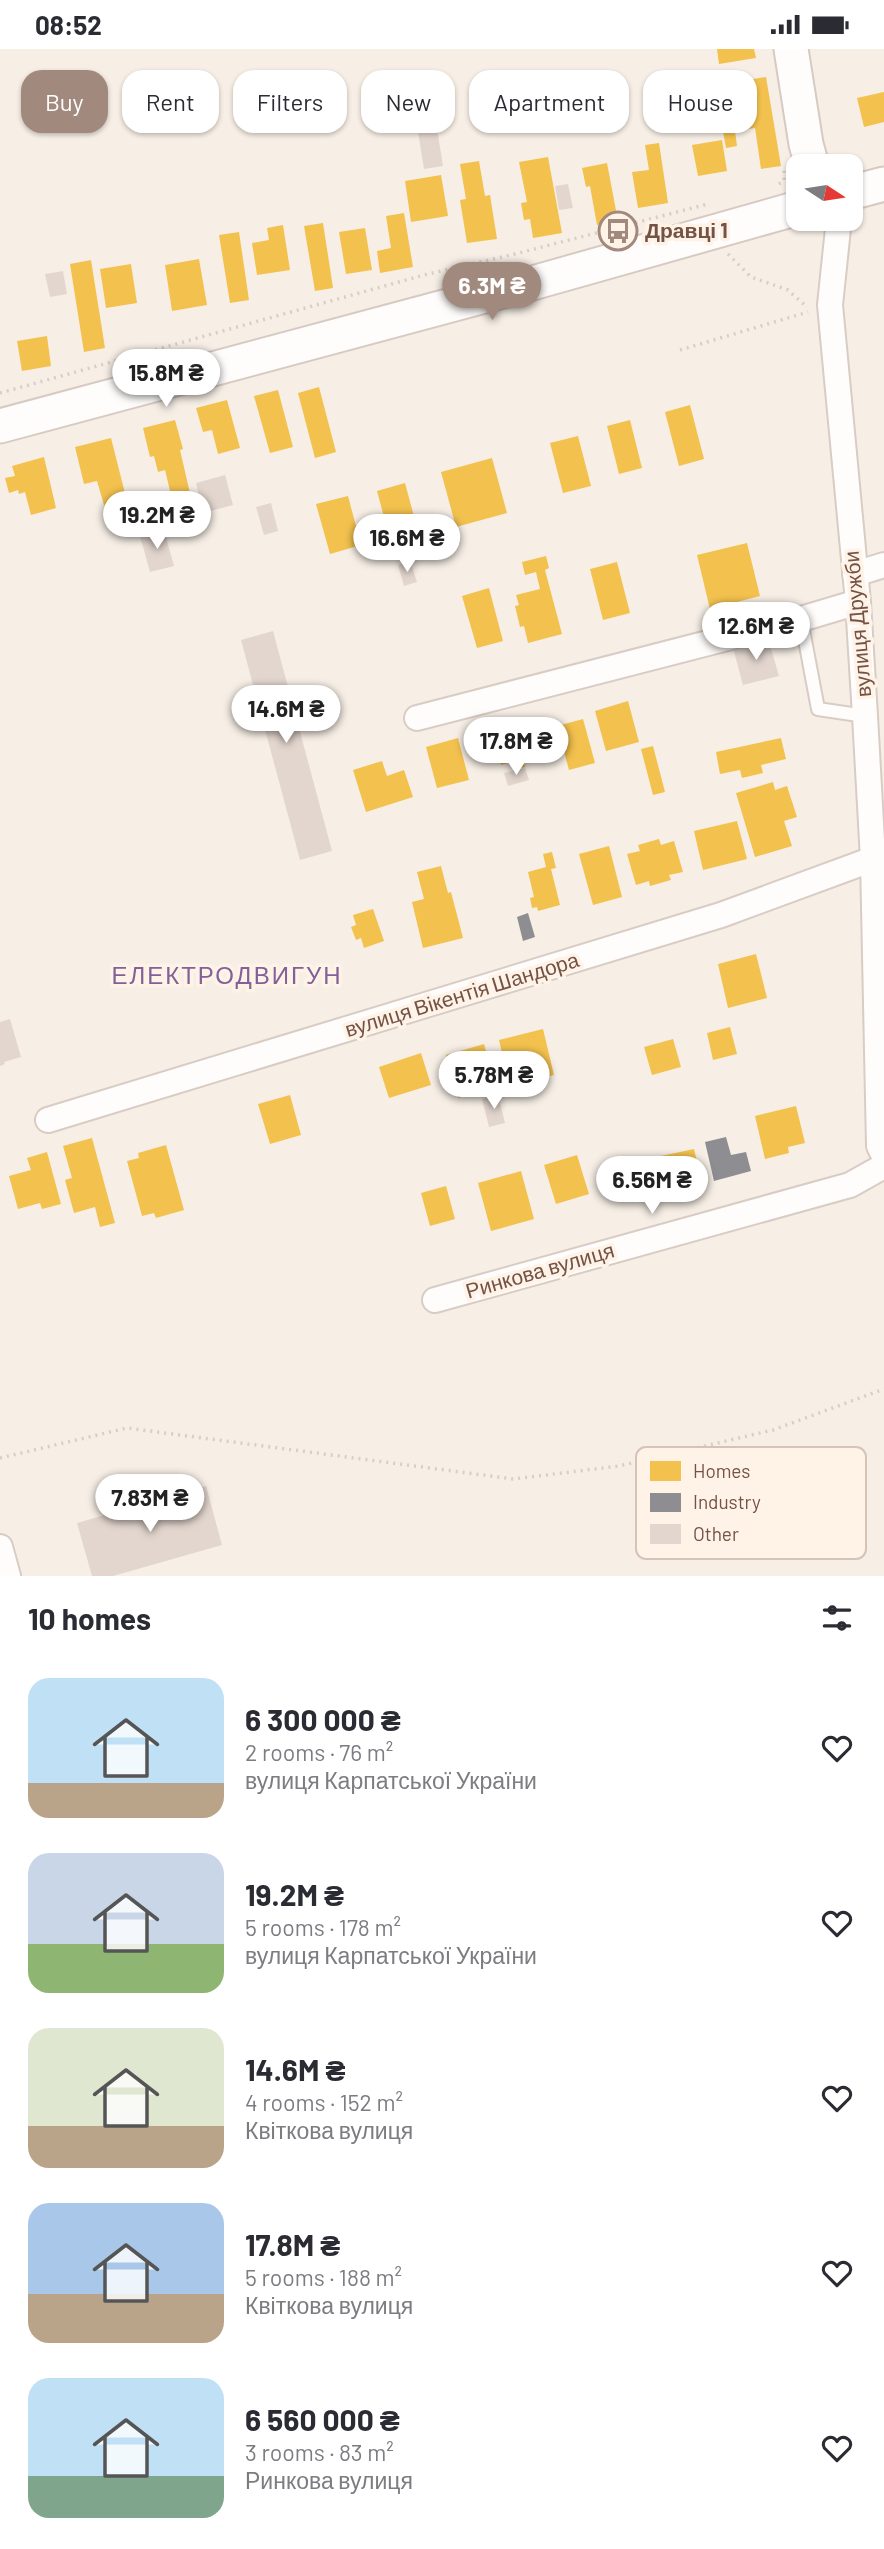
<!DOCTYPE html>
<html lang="en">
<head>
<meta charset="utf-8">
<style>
  body { margin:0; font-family:Barlow,sans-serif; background:#f2f2f3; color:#2b2b33; height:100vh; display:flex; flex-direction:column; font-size:26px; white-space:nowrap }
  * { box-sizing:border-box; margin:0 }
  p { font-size:23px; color:#7c7c81 }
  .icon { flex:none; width:38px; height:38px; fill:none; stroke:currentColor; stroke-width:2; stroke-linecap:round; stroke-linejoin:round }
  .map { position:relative; height:1527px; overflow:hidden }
  .panel { display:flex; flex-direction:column; background:#fff; flex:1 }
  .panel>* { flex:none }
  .guide { position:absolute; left:21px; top:21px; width:844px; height:63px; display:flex; gap:14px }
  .needle { width:46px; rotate:102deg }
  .tools { position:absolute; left:786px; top:105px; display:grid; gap:14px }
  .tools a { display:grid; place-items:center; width:77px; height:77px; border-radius:14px; background:#fff; box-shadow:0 2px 5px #0004; font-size:35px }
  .price { position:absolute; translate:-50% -60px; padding:0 16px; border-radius:24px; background:#fff; color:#222; font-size:23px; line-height:46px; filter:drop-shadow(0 2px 4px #0008) }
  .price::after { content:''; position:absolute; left:50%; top:42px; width:21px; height:16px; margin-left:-10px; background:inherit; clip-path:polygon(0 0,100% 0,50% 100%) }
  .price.current { background:#a2897e; color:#fff }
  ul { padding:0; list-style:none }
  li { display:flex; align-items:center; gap:21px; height:175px; padding:0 28px }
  li span { display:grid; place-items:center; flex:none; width:196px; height:140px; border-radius:21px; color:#555 }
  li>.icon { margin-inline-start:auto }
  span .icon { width:84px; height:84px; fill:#fffc; stroke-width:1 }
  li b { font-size:30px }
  h2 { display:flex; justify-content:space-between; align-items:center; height:84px; padding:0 28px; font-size:30px }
  .tag { padding:0 24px; border-radius:21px; background:#fff; box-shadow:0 2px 5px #0004; font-size:24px; line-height:63px }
  .tag.current { background:#a2897e; color:#fff }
  .status { display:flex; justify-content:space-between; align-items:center; height:49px; padding:0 35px; background:#fff; direction:ltr }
  .status svg { height:19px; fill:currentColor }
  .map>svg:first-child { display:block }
  .homes { fill:#f2c14e }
  .industry { fill:#8d8d92 }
  .building { fill:#e3d6ce }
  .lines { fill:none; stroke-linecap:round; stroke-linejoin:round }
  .lane-casing { stroke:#d8ccc5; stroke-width:16 }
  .street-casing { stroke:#d8ccc5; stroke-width:28 }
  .secondary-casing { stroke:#d7cac3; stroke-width:37 }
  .path { stroke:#d8cdc8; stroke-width:3.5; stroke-dasharray:2 5; stroke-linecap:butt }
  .lane { stroke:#fefdfb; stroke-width:12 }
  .street { stroke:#fefdfb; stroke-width:24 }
  .secondary { stroke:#fefdfb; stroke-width:33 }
  .labels { text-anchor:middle; stroke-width:7; stroke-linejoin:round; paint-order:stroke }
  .poi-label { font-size:21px; font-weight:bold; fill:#755246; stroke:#fff3e7; text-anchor:start }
  .street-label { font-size:21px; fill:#755246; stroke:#fff3e7 }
  .quarter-label { font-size:24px; letter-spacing:2px; fill:#816199; stroke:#fff3e7 }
  .key { fill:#fff3e7; stroke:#d6c3b7; stroke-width:2 }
  .key-label { font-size:19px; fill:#755246 }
</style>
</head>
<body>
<div class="status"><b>08:52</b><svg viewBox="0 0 49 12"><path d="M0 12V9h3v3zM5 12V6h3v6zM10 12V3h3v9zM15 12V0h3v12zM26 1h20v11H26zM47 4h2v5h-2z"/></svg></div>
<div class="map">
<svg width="884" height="1527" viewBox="0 0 884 1527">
  <rect width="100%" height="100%" fill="#f7efe6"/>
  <!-- homes -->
  <g class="homes">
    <polygon points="717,0 754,0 756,9 719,15"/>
    <polygon points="766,28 781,117 761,120 755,79 735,82 737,97 726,99 720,66 752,61 747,31"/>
    <polygon points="884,43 884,73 864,78 857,49"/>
    <polygon points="722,91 727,122 698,127 692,96"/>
    <polygon points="659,94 668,154 638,159 632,123 649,121 645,96"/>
    <polygon points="548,108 562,184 533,189 530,170 524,171 521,154 527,153 519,113"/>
    <polygon points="479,112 485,147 490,146 497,190 467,194 460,151 466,150 460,115"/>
    <polygon points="607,114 618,172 597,176 590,137 586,138 582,119"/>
    <polygon points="441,126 448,167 411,173 405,132"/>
    <polygon points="404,164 413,218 380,224 377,202 391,199 386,167"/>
    <polygon points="323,174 333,239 315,242 304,177"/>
    <polygon points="283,176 290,221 257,226 252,194 269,191 267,179"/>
    <polygon points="365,179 372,221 346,225 339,183"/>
    <polygon points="239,183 249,251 230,254 219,186"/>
    <polygon points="199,210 207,256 172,262 165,216"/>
    <polygon points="91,211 105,299 84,303 70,215"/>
    <polygon points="131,215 137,254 106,259 100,220"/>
    <polygon points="47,287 51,317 22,322 17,292"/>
    <polygon points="319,338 336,403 315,409 298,344"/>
    <polygon points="278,341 293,398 270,404 254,347"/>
    <polygon points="227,351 240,399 218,405 212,381 203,383 196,359"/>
    <polygon points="690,356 704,410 679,417 665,363"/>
    <polygon points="175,371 183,400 180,401 195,466 166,473 161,449 171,446 165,421 158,423 154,407 150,408 143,379"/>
    <polygon points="630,371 642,419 619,425 607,377"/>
    <polygon points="578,387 591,437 563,444 550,394"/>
    <polygon points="111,389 131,468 109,473 97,432 84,435 75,398"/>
    <polygon points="44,408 56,459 31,466 25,443 19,445 18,441 9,444 5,429 15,427 12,417"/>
    <polygon points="492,409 507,464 456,478 441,423"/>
    <polygon points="405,434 423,501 395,509 392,499 384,501 378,481 387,479 377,442"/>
    <polygon points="348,447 361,496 330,505 316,455"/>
    <polygon points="747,494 760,547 710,560 697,506"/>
    <polygon points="546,507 549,519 545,521 562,585 528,594 524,577 520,578 515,557 519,556 516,546 540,540 536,523 525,526 522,513"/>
    <polygon points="617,513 630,564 603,571 590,520"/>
    <polygon points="489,539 503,592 477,599 462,547"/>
    <polygon points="628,652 639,693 606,702 595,662"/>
    <polygon points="583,670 595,714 569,721 557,677"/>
    <polygon points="515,678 525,718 517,720 515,712 501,716 498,706 491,708 488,696 495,694 493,684"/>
    <polygon points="458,689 469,731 437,739 426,698"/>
    <polygon points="781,689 786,710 761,716 763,724 742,729 740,721 720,725 716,703"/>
    <polygon points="653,697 665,743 653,746 641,700"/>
    <polygon points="382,712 387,727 404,721 413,748 366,763 353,721"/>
    <polygon points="773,733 775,741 787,737 797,768 784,772 792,797 755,808 736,744"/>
    <polygon points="737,772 747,810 703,821 694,782"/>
    <polygon points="659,790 661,796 674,792 683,823 669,826 671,831 650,837 649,832 636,836 627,805 640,802 638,796"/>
    <polygon points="609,797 622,848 593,856 579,805"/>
    <polygon points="552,803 556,819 551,820 560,856 538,862 537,858 532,859 530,849 534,848 528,823 546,818 543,805"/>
    <polygon points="441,817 448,844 451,843 463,889 423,899 412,853 424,850 417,823"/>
    <polygon points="373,860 384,892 364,899 361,889 356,891 351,878 356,876 353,866"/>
    <polygon points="756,905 767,949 728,959 718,915"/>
    <polygon points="730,978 737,1005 713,1011 707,984"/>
    <polygon points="543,980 554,1026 510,1037 499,991"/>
    <polygon points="673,990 681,1018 652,1026 644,998"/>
    <polygon points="484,995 496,1038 458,1049 446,1006"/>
    <polygon points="421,1004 431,1036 389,1049 379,1018"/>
    <polygon points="290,1046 301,1086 270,1095 258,1055"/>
    <polygon points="796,1057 805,1094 788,1098 789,1104 765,1110 755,1067"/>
    <polygon points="92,1089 115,1174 100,1178 95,1158 74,1164 65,1131 72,1129 63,1097"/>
    <polygon points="166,1096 184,1161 156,1169 154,1164 142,1167 127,1112 139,1109 138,1104"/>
    <polygon points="694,1100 703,1138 671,1146 661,1107"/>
    <polygon points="47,1103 61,1155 42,1160 40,1154 18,1160 9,1127 31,1121 27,1109"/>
    <polygon points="577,1106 589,1145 556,1155 544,1116"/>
    <polygon points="521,1122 534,1170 491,1182 478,1134"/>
    <polygon points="446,1137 455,1170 430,1177 421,1144"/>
  </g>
  <!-- industry -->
  <g class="industry">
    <polygon points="528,864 535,888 523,892 517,868"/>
    <polygon points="726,1088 731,1106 746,1103 751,1122 714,1132 705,1093"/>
  </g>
  <!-- building -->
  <g class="building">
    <polygon points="434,61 443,117 424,120 415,64"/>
    <polygon points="568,135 573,159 559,161 555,137"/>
    <polygon points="63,222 67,245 50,248 45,225"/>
    <polygon points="225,426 233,456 203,464 196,434"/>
    <polygon points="271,454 278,482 264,486 256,458"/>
    <polygon points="164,481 174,517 150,523 140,487"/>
    <polygon points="410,512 417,533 404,537 398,516"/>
    <polygon points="273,582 332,802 300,811 241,591"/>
    <polygon points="768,589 779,627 743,636 733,599"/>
    <polygon points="525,719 529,731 508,737 504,724"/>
    <polygon points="10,970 21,1008 4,1013 5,1015 0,1017 0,973"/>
    <polygon points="498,1046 505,1074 489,1078 482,1050"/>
    <polygon points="206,1437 222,1496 113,1527 92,1527 77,1474"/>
  </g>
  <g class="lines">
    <defs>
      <polyline id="lane" points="801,570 818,660 865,667"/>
      <g id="street">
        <polyline points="839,170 830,256 858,553 865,667 873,810 879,1097 884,1107"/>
        <polyline points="855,525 884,516"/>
        <polyline points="417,669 801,570 858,553"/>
        <polyline points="48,1071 721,866 884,806"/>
        <polyline points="435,1251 850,1136 884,1117"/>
        <polyline points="0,1498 8,1527"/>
      </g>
      <g id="secondary">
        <polyline points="791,0 806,95 812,117"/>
        <polyline points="850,144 884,135"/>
        <polyline points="0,377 522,237 798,159"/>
      </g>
    </defs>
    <!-- lane casing -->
    <use href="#lane" class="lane-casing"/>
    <!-- street casing -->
    <use href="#street" class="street-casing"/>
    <!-- secondary casing -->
    <use href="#secondary" class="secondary-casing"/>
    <!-- path -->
    <g class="path">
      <polyline points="779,135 784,132 784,121"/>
      <polyline points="728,205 751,228 788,241 807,258"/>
      <polyline points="680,301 808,263"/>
      <polyline points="0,344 424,226 519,204 708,155"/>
      <polyline points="0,1409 127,1379 513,1430 619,1417 773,1381 884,1340"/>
    </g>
    <!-- lane -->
    <use href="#lane" class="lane"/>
    <!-- street -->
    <use href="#street" class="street"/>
    <!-- secondary -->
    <use href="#secondary" class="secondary"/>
  </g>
  <!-- icons -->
  <defs>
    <symbol id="bus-ring" viewBox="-11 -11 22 22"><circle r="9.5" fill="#fff3e7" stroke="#a2897e" stroke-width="1.5"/><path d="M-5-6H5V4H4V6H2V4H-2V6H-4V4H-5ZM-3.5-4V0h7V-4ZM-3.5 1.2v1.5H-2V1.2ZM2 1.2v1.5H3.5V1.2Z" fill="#a2897e"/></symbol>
  </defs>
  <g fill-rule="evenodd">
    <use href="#bus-ring" x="596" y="160" width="44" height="44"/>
  </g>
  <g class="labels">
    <!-- poi labels -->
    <g class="poi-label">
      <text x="645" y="189">Дравці 1</text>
    </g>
    <!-- street labels -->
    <g class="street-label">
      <text transform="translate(858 575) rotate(-95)" y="7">вулиця Дружби</text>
      <text transform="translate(462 946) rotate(-17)" y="7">вулиця Вікентія Шандора</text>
      <text transform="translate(540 1222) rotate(-16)" y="7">Ринкова вулиця</text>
    </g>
    <!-- quarter labels -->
    <g class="quarter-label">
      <text x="227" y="935">ЕЛЕКТРОДВИГУН</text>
    </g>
  </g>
  <!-- legend -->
  <rect x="636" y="1398" width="230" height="112" rx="10" class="key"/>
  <rect x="650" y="1412" width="31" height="20" fill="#f2c14e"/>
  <rect x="650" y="1444" width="31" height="19" fill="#8d8d92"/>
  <rect x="650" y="1475" width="31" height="20" fill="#e3d6ce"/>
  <g class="key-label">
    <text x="693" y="1429">Homes</text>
    <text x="693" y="1460">Industry</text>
    <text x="693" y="1492">Other</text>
  </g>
</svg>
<div class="tools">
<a><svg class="needle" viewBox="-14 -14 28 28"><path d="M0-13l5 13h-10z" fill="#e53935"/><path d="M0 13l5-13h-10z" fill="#7c7c81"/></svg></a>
</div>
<b class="price current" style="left:492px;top:273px">6.3M ₴</b>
<b class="price" style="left:166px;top:360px">15.8M ₴</b>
<b class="price" style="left:157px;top:502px">19.2M ₴</b>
<b class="price" style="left:407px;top:525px">16.6M ₴</b>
<b class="price" style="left:756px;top:613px">12.6M ₴</b>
<b class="price" style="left:286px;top:696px">14.6M ₴</b>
<b class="price" style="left:516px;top:728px">17.8M ₴</b>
<b class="price" style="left:494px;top:1062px">5.78M ₴</b>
<b class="price" style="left:652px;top:1167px">6.56M ₴</b>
<b class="price" style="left:150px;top:1485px">7.83M ₴</b>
<div class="guide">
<a class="tag current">Buy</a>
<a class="tag">Rent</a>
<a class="tag">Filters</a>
<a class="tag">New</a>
<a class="tag">Apartment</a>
<a class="tag">House</a>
</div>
</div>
<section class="panel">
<h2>10 homes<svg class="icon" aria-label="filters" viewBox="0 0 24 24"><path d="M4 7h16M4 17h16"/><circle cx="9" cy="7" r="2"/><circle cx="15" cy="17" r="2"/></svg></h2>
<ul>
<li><span style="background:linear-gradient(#bfe0f5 75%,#b9a48a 0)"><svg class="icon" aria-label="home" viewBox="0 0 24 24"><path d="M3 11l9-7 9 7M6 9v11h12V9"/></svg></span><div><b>6 300 000 ₴</b><p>2 rooms · 76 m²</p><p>вулиця Карпатської України</p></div><svg class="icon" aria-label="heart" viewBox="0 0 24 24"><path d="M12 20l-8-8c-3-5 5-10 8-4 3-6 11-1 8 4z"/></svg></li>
<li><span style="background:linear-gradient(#c9d6e8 65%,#8fb573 0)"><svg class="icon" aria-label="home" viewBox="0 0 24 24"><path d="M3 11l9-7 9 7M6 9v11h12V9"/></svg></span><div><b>19.2M ₴</b><p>5 rooms · 178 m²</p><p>вулиця Карпатської України</p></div><svg class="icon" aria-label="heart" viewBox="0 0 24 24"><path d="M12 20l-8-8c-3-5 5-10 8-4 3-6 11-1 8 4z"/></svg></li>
<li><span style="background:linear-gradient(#dfe7d0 70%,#b9a48a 0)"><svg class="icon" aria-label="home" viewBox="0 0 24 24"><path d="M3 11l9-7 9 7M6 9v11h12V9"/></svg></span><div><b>14.6M ₴</b><p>4 rooms · 152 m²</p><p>Квіткова вулиця</p></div><svg class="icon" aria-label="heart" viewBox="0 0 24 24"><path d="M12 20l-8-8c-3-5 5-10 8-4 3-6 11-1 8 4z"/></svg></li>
<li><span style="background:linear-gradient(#a9c7e8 65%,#b9a48a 0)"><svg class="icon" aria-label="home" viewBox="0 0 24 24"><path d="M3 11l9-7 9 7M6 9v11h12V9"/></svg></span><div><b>17.8M ₴</b><p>5 rooms · 188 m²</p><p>Квіткова вулиця</p></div><svg class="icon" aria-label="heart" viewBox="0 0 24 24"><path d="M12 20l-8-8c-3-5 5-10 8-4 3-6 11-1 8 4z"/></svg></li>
<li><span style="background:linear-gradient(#bfe0f5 70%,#7fa58c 0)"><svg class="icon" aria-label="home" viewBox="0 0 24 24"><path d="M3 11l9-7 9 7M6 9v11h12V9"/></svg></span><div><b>6 560 000 ₴</b><p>3 rooms · 83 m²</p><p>Ринкова вулиця</p></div><svg class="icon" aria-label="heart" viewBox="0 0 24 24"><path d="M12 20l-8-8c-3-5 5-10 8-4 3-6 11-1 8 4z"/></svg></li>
</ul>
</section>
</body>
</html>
